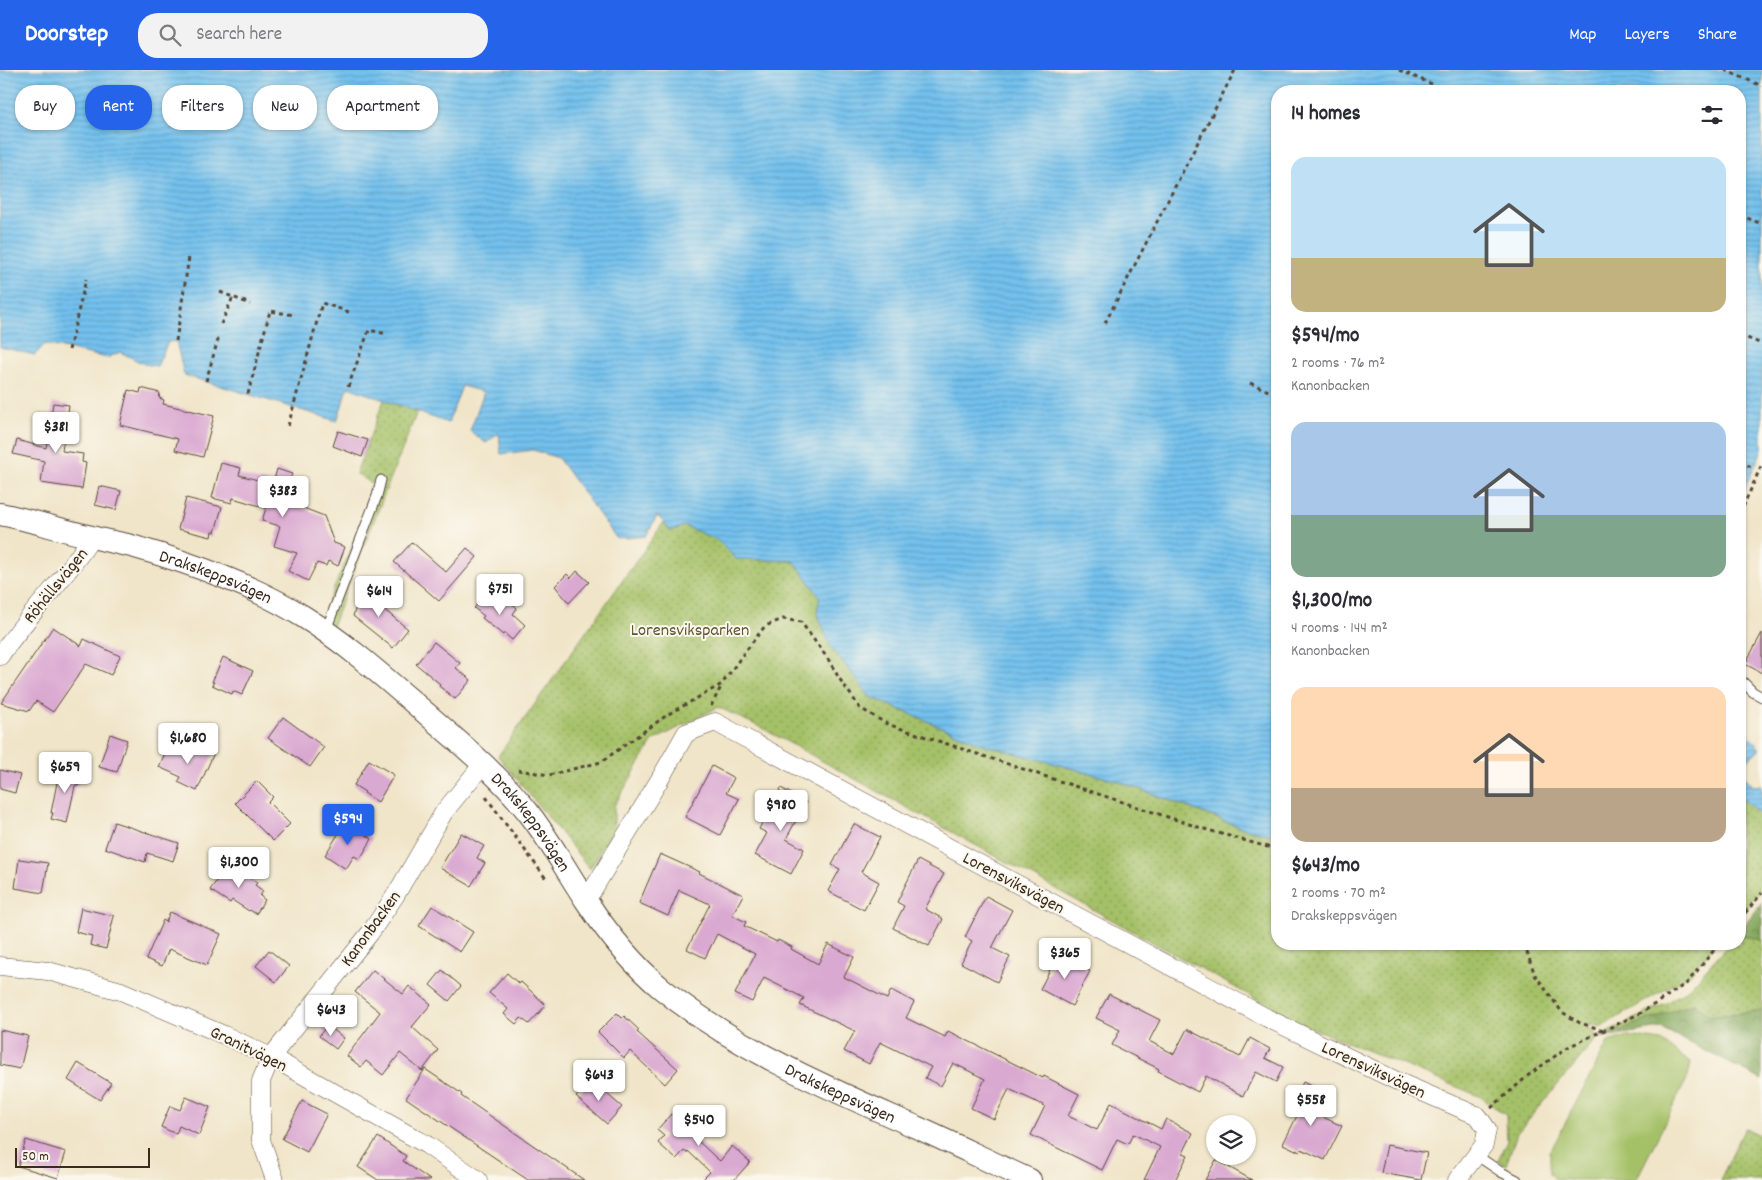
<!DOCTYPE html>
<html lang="en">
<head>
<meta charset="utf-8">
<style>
  body { margin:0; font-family:Dekko,sans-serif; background:#f2f2f3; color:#2b2b33; height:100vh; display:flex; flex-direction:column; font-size:19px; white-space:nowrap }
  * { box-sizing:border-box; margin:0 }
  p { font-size:16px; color:#7c7c81 }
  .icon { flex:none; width:28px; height:28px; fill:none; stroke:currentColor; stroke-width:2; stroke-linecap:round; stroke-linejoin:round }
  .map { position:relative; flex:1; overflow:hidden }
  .panel { position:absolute; left:1271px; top:15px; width:475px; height:865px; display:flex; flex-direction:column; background:#fff; border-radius:20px; box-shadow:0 1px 4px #0004 }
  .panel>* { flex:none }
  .top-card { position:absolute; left:15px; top:15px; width:475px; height:45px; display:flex; gap:10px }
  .buttons { position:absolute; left:1206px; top:1045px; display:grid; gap:10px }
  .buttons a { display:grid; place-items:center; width:50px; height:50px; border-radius:50%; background:#fff; box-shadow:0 1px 4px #0004; font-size:25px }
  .scale { position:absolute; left:15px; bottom:12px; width:135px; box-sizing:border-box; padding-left:5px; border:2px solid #3b2a1e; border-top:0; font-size:14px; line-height:18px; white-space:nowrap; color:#3b2a1e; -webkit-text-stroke:4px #fbf7ec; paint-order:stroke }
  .price { position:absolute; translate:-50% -42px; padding:0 11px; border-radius:5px; background:#fff; color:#222; font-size:16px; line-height:32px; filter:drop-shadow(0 1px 2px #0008) }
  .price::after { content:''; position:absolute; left:50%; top:30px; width:15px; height:11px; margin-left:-8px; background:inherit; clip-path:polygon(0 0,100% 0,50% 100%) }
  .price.active { background:#2563eb; color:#fff }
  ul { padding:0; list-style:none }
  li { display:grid; align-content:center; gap:10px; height:265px; padding:0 20px }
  li span { display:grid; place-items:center; height:155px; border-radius:15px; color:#555 }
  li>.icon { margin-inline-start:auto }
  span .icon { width:90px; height:90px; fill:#fffc; stroke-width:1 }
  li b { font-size:21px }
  h2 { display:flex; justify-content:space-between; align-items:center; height:60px; padding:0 20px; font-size:21px }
  .chip { padding:0 18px; border-radius:20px; background:#fff; box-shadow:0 1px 4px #0004; font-size:18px; line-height:45px }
  .chip.active { background:#2563eb; color:#fff }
  header { display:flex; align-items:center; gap:30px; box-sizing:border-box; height:70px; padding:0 25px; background:#2563eb; color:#fff }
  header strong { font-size:24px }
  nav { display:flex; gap:28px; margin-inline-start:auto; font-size:18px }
  .search { width:350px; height:45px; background:#f2f2f3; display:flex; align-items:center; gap:12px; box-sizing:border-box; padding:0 18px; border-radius:20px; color:#7c7c81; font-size:19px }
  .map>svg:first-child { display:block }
  .green { fill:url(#green-dots); stroke:#707643 }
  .forest { fill:url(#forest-crowns); stroke:#60683d }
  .pitch { fill:#a5c168; stroke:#707643 }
  .water { fill:url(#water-rules); stroke:#577686 }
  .building { fill:#daa9d1 }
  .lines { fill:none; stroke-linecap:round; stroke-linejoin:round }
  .service-casing { stroke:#564638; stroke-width:11 }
  .minor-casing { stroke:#564638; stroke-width:19 }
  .tertiary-casing { stroke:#564638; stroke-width:24 }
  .path { stroke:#564638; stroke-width:3; stroke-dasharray:4 4; stroke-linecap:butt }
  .service { stroke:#fff; stroke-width:9 }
  .minor { stroke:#fff; stroke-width:18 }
  .tertiary { stroke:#fff; stroke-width:22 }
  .labels { text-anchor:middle; stroke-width:4; stroke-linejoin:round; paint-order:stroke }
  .street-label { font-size:18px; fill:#3b2a1e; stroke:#fbf7ec }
  .park-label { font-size:18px; fill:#5b5734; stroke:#fbf7ec }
</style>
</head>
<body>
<header>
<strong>Doorstep</strong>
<div class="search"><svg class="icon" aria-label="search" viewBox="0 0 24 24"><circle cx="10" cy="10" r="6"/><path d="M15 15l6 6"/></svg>Search here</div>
<nav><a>Map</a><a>Layers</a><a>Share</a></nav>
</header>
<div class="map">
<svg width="1762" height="1110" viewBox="0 0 1762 1110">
  <defs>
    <pattern id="green-dots" width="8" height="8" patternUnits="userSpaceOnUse" patternTransform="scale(1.25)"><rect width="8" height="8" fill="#a5c168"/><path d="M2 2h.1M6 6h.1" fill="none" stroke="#889d55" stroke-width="1.8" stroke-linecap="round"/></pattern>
    <pattern id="forest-crowns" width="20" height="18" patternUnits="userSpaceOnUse" patternTransform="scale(1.25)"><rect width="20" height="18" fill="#84a75c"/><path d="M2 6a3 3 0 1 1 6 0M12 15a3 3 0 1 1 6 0" fill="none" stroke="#6d884b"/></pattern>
    <pattern id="water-rules" width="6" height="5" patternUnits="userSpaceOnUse" patternTransform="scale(1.25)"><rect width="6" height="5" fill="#73c1ee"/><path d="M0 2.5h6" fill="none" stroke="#609dc0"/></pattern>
  </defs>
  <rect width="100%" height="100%" fill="#fbf7ec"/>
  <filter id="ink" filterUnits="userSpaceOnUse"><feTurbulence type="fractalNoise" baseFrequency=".02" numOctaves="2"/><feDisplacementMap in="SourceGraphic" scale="10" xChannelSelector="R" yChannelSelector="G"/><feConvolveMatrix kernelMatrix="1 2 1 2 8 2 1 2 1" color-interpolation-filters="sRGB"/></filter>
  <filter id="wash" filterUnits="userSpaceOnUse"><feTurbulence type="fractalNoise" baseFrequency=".0096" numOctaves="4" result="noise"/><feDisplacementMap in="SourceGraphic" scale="20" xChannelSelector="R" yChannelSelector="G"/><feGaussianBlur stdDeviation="1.12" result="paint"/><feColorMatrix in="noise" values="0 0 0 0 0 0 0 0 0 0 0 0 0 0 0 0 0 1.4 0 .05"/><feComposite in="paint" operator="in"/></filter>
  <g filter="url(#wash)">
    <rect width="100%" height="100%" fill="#f0e5c9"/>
    <!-- green -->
    <g class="green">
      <polygon points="384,330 417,342 329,564 318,556 377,417 356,403"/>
      <polygon points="664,452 685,456 717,470 736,489 794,491 821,528 817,542 870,627 982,674 1118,711 1242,758 1277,766 1278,874 1716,874 1688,906 1601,957 1586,953 1598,967 1667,933 1688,919 1729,874 1740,874 1740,865 1762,870 1762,940 1710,947 1598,967 1517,1063 1506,1095 1498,1090 1507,1071 1506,1045 1479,1026 1300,953 762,658 718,637 653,671 614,736 614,758 590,799 498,686"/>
      <polygon points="1740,726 1762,747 1762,819 1740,845"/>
      <polygon points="1745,1058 1762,1066 1762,1110 1720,1110"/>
    </g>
    <!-- forest -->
    <g class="forest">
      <polygon points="1762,833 1762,870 1740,865 1740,861"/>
      <polygon points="1695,933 1710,947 1762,940 1762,1010 1661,958 1597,968"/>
    </g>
    <!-- pitch -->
    <polygon class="pitch" points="1628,966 1661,971 1691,993 1688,1007 1636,1110 1556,1110 1550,1103 1550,1082 1608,972"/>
    <!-- water -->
    <g class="water">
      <polygon points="0,0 1762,0 1762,380 1740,429 1740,21 1278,21 1277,766 1243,758 1118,711 982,674 870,627 830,576 817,542 820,527 794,491 736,489 717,470 685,456 670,461 664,452 657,446 646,466 617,469 558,388 533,380 501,384 499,363 486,373 470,361 484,322 462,316 448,353 348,317 337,351 184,305 176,271 168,272 157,296 144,294 120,282 107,288 45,274 35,285 0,277"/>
      <polygon points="1740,656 1760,679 1740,696"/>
      <polygon points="1740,701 1753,716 1762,715 1762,747 1740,726"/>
    </g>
    <g id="blocks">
      <!-- building -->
      <g class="building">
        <polygon points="141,318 160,323 159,328 164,330 163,334 214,346 203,387 175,380 178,369 120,355 128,320 140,323"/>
        <polygon points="53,333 69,335 62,381 83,384 82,392 86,393 82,419 41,413 44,391 13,384 17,370 46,378"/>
        <polygon points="338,361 368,370 362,387 333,376"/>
        <polygon points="221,393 241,398 239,405 273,414 277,399 292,404 288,415 298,417 293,434 324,446 334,473 345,477 338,496 328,491 326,496 317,493 308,511 288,501 297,483 274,476 280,456 262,451 266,438 233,428 232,433 212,428"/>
        <polygon points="99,416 121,421 116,440 95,435"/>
        <polygon points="186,428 222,437 215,462 212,461 211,467 178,459"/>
        <polygon points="412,472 446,502 467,478 477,487 439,531 394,492"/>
        <polygon points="577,501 589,512 569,533 555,516 567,504 571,508"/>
        <polygon points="362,519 385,528 382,538 408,559 393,578 353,546"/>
        <polygon points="488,523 498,532 503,526 517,538 513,544 525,555 512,570 504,563 503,565 482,548 484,546 474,538"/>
        <polygon points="53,557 81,576 84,569 120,586 111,605 86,594 53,642 36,631 29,641 1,633"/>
        <polygon points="1762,563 1762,603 1745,594"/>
        <polygon points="434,572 460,593 456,598 471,610 455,629 439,616 440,614 416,594"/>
        <polygon points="223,587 253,601 242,625 233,621 232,624 212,615 214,612 212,612"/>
        <polygon points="283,647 324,677 310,697 268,668"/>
        <polygon points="110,664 127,670 117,702 99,697"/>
        <polygon points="195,675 214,683 197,721 178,712 181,707 159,697 168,676 190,686"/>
        <polygon points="369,690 394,705 378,732 364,723 365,722 354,715"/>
        <polygon points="712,696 734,708 726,723 739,729 720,765 685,747"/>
        <polygon points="60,697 81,701 78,716 75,716 67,753 51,749 53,743 51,743"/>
        <polygon points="0,700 20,705 15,723 0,719"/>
        <polygon points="257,711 273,727 268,732 290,754 273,771 235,733"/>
        <polygon points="781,718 806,732 786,769 804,779 791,804 755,785 767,763 759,759"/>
        <polygon points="114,752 179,773 173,791 147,783 145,792 105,778"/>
        <polygon points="346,752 372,769 360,789 354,786 346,799 325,785"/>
        <polygon points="854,754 880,767 861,802 879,812 864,840 828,821 840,799 832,795"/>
        <polygon points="461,763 484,776 477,788 485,793 471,816 440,798"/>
        <polygon points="660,784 700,802 699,803 743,825 732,845 746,852 744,856 777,872 778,870 792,877 791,879 818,894 828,874 854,887 844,907 887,929 891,920 914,932 906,948 945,967 948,961 1043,1008 1044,1006 1079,1024 1068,1046 1097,1060 1111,1033 1161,1059 1166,1049 1193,1063 1183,1083 1188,1085 1175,1110 1144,1110 1160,1077 1133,1064 1128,1074 1117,1069 1102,1100 1031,1065 1045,1036 1009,1019 994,1049 971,1038 985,1009 953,993 941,1016 925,1008 931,997 880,972 869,994 844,981 855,961 800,935 804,928 764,908 752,932 735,924 755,884 717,864 705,888 687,879 710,834 679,820 668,846 639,833"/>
        <polygon points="19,789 48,793 43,823 15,818"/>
        <polygon points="918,790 944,804 925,839 943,849 929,876 893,858 904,836 897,832"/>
        <polygon points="229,793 257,813 255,815 263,821 260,826 265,830 256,844 250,840 249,841 232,830 230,833 210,820"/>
        <polygon points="986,826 1012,840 992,878 1010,887 997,912 961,893 972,871 965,867"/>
        <polygon points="432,836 473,862 460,882 419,856"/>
        <polygon points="81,838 114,846 106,879 90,875 92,866 76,862"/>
        <polygon points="170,842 221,864 207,895 169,879 162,896 146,889 163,850 166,852"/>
        <polygon points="269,880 289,896 276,912 256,896"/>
        <polygon points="1058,884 1090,901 1072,936 1040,919"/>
        <polygon points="373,900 403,924 409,916 431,934 412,957 438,980 422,1001 400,983 383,1005 366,991 361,997 347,986 380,942 355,922"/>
        <polygon points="442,900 461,916 449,931 430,915"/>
        <polygon points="507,903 519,914 521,912 546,935 529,954 521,948 516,954 504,944 508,939 489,923"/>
        <polygon points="1109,924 1160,950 1149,971 1174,984 1187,959 1240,987 1250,968 1270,979 1265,988 1283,997 1276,1012 1256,1002 1243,1026 1206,1006 1198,1022 1158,1001 1159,999 1112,975 1120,960 1096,948"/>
        <polygon points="617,943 622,948 624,946 639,960 637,962 678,999 665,1014 630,981 624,988 598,962"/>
        <polygon points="327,955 344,968 336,979 319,966"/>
        <polygon points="0,960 28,966 20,999 0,995"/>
        <polygon points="78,993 111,1013 100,1030 68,1010"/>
        <polygon points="425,999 462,1024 461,1026 584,1110 528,1110 406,1028"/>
        <polygon points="591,1010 622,1037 607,1054 576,1027"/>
        <polygon points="1303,1012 1319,1020 1308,1040 1342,1056 1325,1090 1301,1079 1300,1082 1283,1074 1301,1038 1293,1034"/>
        <polygon points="186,1027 210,1037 199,1065 179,1056 176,1064 161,1057 170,1036 180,1040"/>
        <polygon points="302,1031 327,1044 307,1082 282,1069"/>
        <polygon points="688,1038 707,1054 695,1068 715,1087 720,1091 732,1076 750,1092 734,1110 702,1110 710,1102 688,1081 687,1083 684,1081 676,1089 658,1073 664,1066 657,1060 671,1044 678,1050"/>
        <polygon points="378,1067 406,1086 403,1091 430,1110 378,1110 358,1097"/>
        <polygon points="26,1070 66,1082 58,1108 18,1096"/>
        <polygon points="1387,1075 1427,1083 1421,1110 1381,1103"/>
        <polygon points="1216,1090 1252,1110 1205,1110"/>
      </g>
    </g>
  </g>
  <g filter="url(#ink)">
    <use href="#blocks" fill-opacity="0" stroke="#564638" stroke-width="1"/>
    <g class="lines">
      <defs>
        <g id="service">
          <polyline points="326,560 377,426 381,410"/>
          <polyline points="1740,609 1753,622 1762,627"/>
          <polyline points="1476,1085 1501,1102 1517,1110"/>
        </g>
        <g id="minor">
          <path d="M 0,586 C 28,544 65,510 92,467"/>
          <polyline points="586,831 660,709 686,663 715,652 1267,948 1399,1012 1478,1046 1487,1059 1484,1075 1457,1110"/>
          <polyline points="0,896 48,901 121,921 224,965 271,987 427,1075 478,1110"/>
          <polyline points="275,1110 261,1070 261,1011 271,987 370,863 395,826 444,742 483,694"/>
        </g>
        <g id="tertiary">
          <path id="s1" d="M 0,444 C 31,450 61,460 92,467 C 106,471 121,473 135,477 C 193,494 253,515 304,547 C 349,575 388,611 428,645 C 463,676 499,705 528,742 C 550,770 567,802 587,832 C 607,862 632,894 661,918 C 736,979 828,1018 916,1057 C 954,1074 992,1093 1030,1110"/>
        </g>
      </defs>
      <!-- service casing -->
      <use href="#service" class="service-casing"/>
      <!-- minor casing -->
      <use href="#minor" class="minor-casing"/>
      <!-- tertiary casing -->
      <use href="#tertiary" class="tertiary-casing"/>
      <!-- path -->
      <g class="path">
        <polyline points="1399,0 1448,21"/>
        <polyline points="1725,0 1762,16"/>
        <polyline points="1740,145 1762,154"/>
        <polyline points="220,222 250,234"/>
        <polyline points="1105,253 1235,0"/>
        <polyline points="221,254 233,227"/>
        <polyline points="1740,265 1762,274"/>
        <polyline points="176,271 189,187"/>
        <polyline points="69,280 86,209"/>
        <polyline points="206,311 219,266"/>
        <polyline points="1250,313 1278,325"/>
        <polyline points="348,317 369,260 387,264"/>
        <polyline points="248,324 270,241 294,245"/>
        <polyline points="288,356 322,233 349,242"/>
        <polyline points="1740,392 1754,398"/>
        <polyline points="1740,444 1762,394"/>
        <polyline points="711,636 722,615"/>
        <polyline points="518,700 549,705 601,692 667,645 722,614 741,587 765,556 783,549 801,552 828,589 839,608 860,638 887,654 1201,758 1278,780"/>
        <polyline points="486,727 547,810"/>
        <polyline points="1740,849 1762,823"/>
        <polyline points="1524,874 1535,905 1562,942 1580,953 1603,960"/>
        <polyline points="1491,1038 1530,1004 1568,977 1641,943 1687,913 1719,874"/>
      </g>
      <!-- service -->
      <use href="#service" class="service"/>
      <!-- minor -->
      <use href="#minor" class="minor"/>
      <!-- tertiary -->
      <use href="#tertiary" class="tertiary"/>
    </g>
  </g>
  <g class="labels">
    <!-- street labels -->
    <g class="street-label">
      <text dy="6" stroke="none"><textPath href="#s1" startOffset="225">Drakskeppsvägen</textPath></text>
      <text transform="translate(55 515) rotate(-51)" y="6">Röhällsvägen</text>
      <text dy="6" stroke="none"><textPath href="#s1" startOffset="630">Drakskeppsvägen</textPath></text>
      <text transform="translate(1014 812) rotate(28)" y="6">Lorensviksvägen</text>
      <text transform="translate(370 858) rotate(-54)" y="6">Kanonbacken</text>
      <text transform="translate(249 978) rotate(26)" y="6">Granitvägen</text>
      <text transform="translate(1374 999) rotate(25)" y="6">Lorensviksvägen</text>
      <text dy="6" stroke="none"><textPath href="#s1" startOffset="1050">Drakskeppsvägen</textPath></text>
    </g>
    <!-- park labels -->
    <g class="park-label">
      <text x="690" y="565">Lorensviksparken</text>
    </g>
  </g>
</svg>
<div class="buttons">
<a><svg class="icon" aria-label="layers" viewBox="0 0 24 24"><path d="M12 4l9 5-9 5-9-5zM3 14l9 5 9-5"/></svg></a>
</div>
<div class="scale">50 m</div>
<b class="price" style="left:56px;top:384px">$381</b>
<b class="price" style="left:283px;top:448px">$383</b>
<b class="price" style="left:500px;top:546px">$751</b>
<b class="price" style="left:379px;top:548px">$614</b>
<b class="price" style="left:188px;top:695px">$1,680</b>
<b class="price" style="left:65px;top:724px">$659</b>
<b class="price" style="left:781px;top:762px">$980</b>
<b class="price active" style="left:348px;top:776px">$594</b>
<b class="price" style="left:239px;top:819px">$1,300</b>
<b class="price" style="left:1065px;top:910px">$365</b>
<b class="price" style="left:331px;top:967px">$643</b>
<b class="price" style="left:599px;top:1032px">$643</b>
<b class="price" style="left:1311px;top:1057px">$558</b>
<b class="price" style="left:699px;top:1077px">$540</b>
<div class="top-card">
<a class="chip">Buy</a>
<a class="chip active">Rent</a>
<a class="chip">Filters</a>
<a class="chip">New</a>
<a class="chip">Apartment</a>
</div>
<section class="panel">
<h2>14 homes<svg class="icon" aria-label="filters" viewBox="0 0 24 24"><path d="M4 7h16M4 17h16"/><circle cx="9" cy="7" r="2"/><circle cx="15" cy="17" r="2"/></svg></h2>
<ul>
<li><span style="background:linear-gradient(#bfe0f5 65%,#c2b280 0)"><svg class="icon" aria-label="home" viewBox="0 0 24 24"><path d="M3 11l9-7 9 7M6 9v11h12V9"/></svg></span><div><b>$594/mo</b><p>2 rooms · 76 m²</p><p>Kanonbacken</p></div></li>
<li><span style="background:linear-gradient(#a9c7e8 60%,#7fa58c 0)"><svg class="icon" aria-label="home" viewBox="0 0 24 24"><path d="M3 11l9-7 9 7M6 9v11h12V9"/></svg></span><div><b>$1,300/mo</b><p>4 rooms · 144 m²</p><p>Kanonbacken</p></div></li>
<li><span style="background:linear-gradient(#ffd9b3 65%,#b9a48a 0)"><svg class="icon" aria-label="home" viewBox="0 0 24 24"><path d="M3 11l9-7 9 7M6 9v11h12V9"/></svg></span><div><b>$643/mo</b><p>2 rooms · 70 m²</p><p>Drakskeppsvägen</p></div></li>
</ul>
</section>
</div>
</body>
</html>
